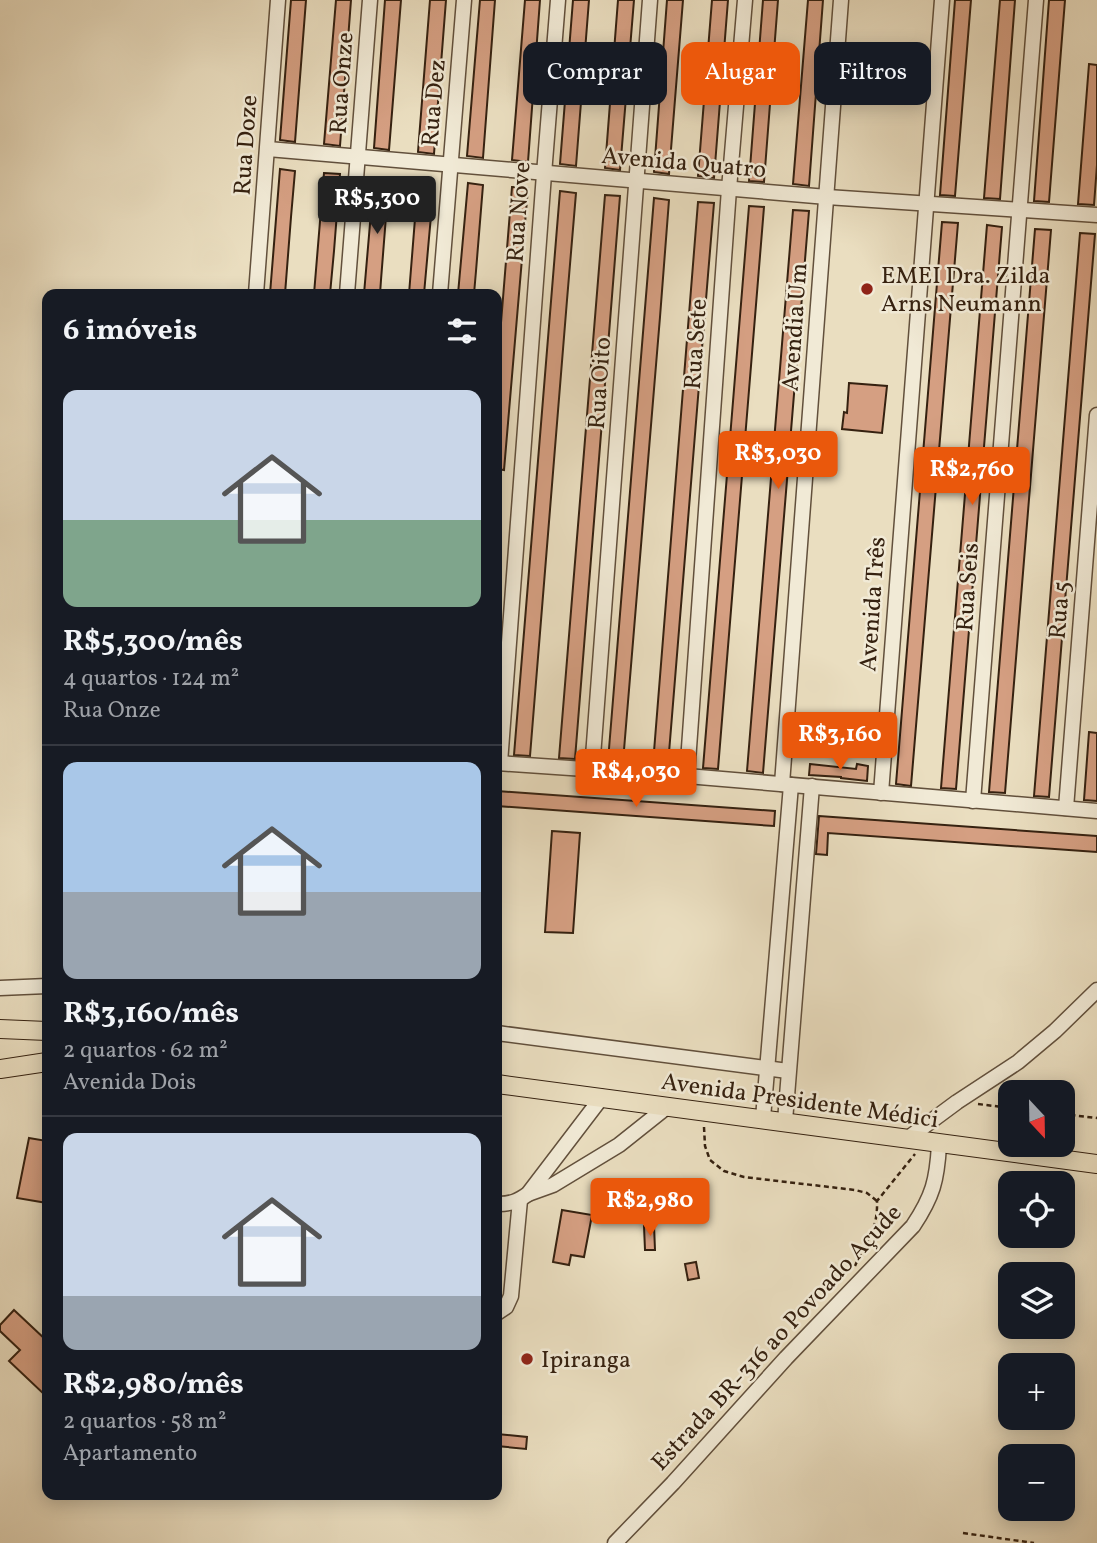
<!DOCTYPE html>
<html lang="pt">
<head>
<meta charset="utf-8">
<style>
  body { margin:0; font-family:Vollkorn,serif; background:#20242c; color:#f1f3f6; height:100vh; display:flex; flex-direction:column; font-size:26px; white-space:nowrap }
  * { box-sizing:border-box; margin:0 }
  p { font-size:23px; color:#9ea1a6 }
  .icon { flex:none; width:38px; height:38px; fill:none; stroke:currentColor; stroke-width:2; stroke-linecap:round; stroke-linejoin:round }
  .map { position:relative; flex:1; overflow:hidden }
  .details { position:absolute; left:42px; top:289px; width:460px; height:1211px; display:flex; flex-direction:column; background:#171b24; border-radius:14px; box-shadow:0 4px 18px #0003 }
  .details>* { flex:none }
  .guide { position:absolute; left:523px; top:42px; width:467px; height:63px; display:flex; gap:14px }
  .needle { width:46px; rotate:158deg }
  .tools { position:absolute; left:998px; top:1080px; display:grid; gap:14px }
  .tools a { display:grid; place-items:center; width:77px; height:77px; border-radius:14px; background:#171b24; box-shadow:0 4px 18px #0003; font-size:35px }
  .price { position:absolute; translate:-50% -60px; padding:0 16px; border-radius:7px; background:#ea580c; color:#fff; font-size:23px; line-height:46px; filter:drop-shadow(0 2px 4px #0008) }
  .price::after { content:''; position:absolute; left:50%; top:42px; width:21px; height:16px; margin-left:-10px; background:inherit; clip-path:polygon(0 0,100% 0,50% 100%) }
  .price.on { background:#222; color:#fff }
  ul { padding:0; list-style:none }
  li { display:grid; align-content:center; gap:14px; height:371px; padding:0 21px }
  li+li { border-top:2px solid #363941 }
  li span { display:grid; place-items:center; height:217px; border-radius:14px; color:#555 }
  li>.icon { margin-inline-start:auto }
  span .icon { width:126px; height:126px; fill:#fffc; stroke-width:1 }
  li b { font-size:30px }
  h2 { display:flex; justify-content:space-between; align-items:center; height:84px; padding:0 21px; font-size:30px }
  .pill { padding:0 24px; border-radius:14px; background:#171b24; box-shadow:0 4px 18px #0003; font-size:24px; line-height:63px }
  .pill.on { background:#ea580c; color:#fff }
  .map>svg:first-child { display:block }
  .building { fill:#d59f82; stroke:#352110; stroke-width:2 }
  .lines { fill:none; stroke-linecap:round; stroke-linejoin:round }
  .minor-casing { stroke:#62503c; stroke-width:17 }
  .major-casing { stroke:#352110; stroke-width:20 }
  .path { stroke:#352110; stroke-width:2.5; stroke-dasharray:5 3.5; stroke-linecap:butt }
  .minor { stroke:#f1ead6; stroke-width:14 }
  .major { stroke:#eadec0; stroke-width:18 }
  .poi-dot { fill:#8f2418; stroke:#f1ead6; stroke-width:2.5 }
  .labels { text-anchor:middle; stroke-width:5; stroke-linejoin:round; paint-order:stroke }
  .street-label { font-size:24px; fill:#352110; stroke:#f1ead6 }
  .poi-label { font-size:24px; fill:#352110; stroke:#f1ead6; text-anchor:start }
</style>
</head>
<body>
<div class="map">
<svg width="1097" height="1543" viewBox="0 0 1097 1543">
  <rect width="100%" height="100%" fill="#eadec0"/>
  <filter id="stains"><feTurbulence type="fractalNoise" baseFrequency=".00286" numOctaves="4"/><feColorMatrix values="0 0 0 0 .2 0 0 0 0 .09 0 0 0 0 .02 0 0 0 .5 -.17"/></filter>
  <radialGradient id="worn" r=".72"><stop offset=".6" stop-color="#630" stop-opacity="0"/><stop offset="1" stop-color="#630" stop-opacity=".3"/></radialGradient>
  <!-- building -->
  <g class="building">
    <polygon points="291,0 306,0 295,142 280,140"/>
    <polygon points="336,0 351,0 340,146 324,144"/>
    <polygon points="385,0 401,0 389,150 374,148"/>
    <polygon points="430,0 446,0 434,154 418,152"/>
    <polygon points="480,0 495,0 483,158 467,156"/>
    <polygon points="525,0 540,0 528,162 512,160"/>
    <polygon points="573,0 589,0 576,166 560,164"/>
    <polygon points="618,0 634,0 620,170 605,168"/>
    <polygon points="667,0 683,0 669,174 654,172"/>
    <polygon points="712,0 728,0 714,178 698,176"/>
    <polygon points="763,0 778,0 764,182 749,181"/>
    <polygon points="808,0 823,0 809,186 793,184"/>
    <polygon points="955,0 971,0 955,196 940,195"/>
    <polygon points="1000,0 1015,0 1000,199 984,198"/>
    <polygon points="1049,0 1065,0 1049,202 1034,201"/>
    <polygon points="1089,64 1097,65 1097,165 1094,205 1078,204"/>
    <polygon points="280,169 295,171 291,217 285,294 270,294"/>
    <polygon points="324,173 340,174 334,251 330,294 314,294"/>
    <polygon points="374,177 389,178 381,280 380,294 364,294"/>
    <polygon points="418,181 434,182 424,294 409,294"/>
    <polygon points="468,183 483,185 476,271 474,294 458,294"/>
    <polygon points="512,187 528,188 504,470 497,469 497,372"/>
    <polygon points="560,191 576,193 567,300 530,756 514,755"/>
    <polygon points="605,195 620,196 575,759 559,758"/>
    <polygon points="654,198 669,200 660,317 623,762 608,761"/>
    <polygon points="698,202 714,203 708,275 668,765 653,764"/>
    <polygon points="749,206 764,207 718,769 703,768"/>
    <polygon points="793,210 809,211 763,773 747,771"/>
    <polygon points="942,222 958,223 911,786 896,784"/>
    <polygon points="987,225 1002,227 956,789 941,788"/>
    <polygon points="1035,229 1051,230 1005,793 989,792"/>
    <polygon points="1080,233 1095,234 1049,797 1034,796"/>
    <polygon points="849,383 887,386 882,433 842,429 844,412 847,413"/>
    <polygon points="1089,732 1097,733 1097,801 1084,800"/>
    <polygon points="810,764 856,769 857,764 868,766 867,781 841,778 841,777 809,775"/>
    <polygon points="497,791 775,811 774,826 497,806"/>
    <polygon points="819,816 1097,836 1097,852 828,833 827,855 816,854"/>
    <polygon points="552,831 580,833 573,933 545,932"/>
    <polygon points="29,1138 47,1141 47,1203 17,1198"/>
    <polygon points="562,1210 592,1215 584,1257 571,1255 569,1265 553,1262"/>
    <polygon points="654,1225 655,1250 645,1250 644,1226"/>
    <polygon points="696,1262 699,1278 688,1280 685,1264"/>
    <polygon points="14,1310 47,1341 47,1397 9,1361 20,1350 0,1331 0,1325"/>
    <polygon points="497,1434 527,1437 526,1449 497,1446"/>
  </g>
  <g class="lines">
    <defs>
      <g id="minor">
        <polyline points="268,149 827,197 1097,215"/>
        <polyline points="256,294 278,0"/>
        <polyline points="347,294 370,0"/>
        <polyline points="440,294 464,0"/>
        <polyline points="497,763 687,776 1097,811"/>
        <polyline points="500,763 544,174 558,0"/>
        <polyline points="592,770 650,0"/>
        <polyline points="687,776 729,189 745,0"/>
        <polyline points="782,784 841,0"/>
        <polyline points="881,793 942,0"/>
        <polyline points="973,801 1036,0"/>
        <polyline points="1066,808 1097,415"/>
        <polyline points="0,988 47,986"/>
        <polyline points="497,1033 788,1071"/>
        <polyline points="763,1118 791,785"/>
        <polyline points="785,1121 812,786"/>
        <polyline points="907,1139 957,1102 1018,1062 1055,1031 1097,990"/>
        <polyline points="528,1194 553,1185 619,1145 668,1106"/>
        <path d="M 499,1204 C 511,1204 518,1201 528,1194 L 602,1097"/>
        <polyline points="497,1313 506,1307 511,1296 520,1200"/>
        <path d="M 615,1543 L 673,1483 L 786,1358 L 913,1226 C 933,1196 937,1180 939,1145"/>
      </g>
      <g id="major">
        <polyline points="0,1029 47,1031"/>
        <polyline points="0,1069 47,1062"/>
        <path d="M 497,1084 C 697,1109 897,1139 1097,1164"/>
      </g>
    </defs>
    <!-- minor casing -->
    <use href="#minor" class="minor-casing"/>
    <!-- major casing -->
    <use href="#major" class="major-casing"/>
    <!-- path -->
    <g class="path">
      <polyline points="978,1104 1010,1108"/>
      <polyline points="1062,1114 1097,1118"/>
      <polyline points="704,1127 705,1146 710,1160 724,1171 744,1177 855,1190 867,1193 877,1201"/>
      <path d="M 855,1266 C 866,1241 878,1231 877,1201 L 915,1154"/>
      <polyline points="963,1533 1034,1543"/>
    </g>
    <!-- minor -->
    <use href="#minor" class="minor"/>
    <!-- major -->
    <use href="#major" class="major"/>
  </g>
  <!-- markers -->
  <g class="poi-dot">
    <circle cx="867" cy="289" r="7"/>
    <circle cx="527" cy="1359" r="7"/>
  </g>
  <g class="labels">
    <!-- street labels -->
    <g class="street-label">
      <text transform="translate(341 83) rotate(-86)" y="8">Rua Onze</text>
      <text transform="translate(433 103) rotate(-85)" y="8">Rua Dez</text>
      <text transform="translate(245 145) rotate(-86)" y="8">Rua Doze</text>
      <text transform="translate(684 162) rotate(5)" y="8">Avenida Quatro</text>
      <text transform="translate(518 212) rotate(-86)" y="8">Rua Nove</text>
      <text transform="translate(794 327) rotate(-86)" y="8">Avendia Um</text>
      <text transform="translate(695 344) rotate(-86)" y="8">Rua Sete</text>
      <text transform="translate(599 383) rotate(-86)" y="8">Rua Oito</text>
      <text transform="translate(967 587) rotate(-86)" y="8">Rua Seis</text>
      <text transform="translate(872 604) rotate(-86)" y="8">Avenida Três</text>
      <text transform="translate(1059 610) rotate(-85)" y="8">Rua 5</text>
      <text transform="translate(800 1100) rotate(8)" y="8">Avenida Presidente Médici</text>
      <text transform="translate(776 1337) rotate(-47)" y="8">Estrada BR-316 ao Povoado Açude</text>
    </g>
    <!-- poi labels -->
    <g class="poi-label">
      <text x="881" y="283">EMEI Dra. Zilda<tspan x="881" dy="28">Arns Neumann</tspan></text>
      <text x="541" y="1367">Ipiranga</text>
    </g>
  </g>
  <rect width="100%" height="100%" filter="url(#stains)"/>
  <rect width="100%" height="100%" fill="url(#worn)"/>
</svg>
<div class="tools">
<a><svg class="needle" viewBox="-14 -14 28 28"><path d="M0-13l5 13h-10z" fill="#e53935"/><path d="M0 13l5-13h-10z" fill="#9ea1a6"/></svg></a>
<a><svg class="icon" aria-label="locate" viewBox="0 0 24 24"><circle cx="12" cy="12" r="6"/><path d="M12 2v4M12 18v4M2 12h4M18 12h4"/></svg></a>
<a><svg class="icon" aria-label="layers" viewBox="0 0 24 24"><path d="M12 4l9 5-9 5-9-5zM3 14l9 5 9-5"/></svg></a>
<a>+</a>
<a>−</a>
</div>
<b class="price on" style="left:377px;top:236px">R$5,300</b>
<b class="price" style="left:778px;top:491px">R$3,030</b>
<b class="price" style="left:972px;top:507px">R$2,760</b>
<b class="price" style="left:840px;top:772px">R$3,160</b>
<b class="price" style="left:636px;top:809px">R$4,030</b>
<b class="price" style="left:650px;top:1238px">R$2,980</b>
<div class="guide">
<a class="pill">Comprar</a>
<a class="pill on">Alugar</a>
<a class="pill">Filtros</a>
</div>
<section class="details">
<h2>6 imóveis<svg class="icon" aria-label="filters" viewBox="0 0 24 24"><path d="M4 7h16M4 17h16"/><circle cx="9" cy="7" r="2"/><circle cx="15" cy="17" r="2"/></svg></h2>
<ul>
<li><span style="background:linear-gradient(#c9d6e8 60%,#7fa58c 0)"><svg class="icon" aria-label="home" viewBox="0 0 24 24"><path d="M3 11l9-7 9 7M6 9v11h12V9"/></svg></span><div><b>R$5,300/mês</b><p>4 quartos · 124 m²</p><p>Rua Onze</p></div></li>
<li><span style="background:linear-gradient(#a9c7e8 60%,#9aa5b1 0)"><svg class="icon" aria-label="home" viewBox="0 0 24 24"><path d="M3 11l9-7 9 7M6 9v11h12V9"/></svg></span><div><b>R$3,160/mês</b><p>2 quartos · 62 m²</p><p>Avenida Dois</p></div></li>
<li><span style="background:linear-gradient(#c9d6e8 75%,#9aa5b1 0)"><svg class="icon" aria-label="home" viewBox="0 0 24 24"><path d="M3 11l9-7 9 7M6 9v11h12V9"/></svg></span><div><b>R$2,980/mês</b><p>2 quartos · 58 m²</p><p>Apartamento</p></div></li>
</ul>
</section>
</div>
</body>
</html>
